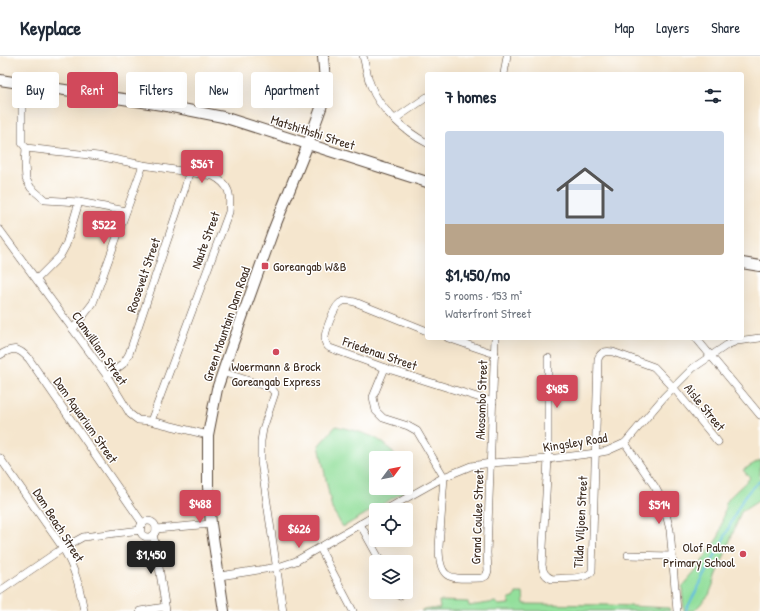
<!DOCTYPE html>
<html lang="en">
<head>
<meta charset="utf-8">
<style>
  body { margin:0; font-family:"Patrick Hand",sans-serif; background:#f2f2f3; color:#1f2937; height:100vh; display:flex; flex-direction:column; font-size:15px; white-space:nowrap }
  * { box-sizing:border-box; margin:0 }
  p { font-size:13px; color:#747a83 }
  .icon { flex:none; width:22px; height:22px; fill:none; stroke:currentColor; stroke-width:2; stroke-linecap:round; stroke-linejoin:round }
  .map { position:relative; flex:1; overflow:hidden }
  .panel { position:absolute; left:425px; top:16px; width:319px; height:268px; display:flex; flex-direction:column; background:#fff; border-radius:4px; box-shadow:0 4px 16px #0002 }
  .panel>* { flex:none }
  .guide { position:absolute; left:12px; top:16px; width:353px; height:36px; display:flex; gap:8px }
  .needle { width:26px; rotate:58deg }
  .tools { position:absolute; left:369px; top:395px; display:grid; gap:8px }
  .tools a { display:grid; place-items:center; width:44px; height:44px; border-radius:4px; background:#fff; box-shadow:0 4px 16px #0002; font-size:20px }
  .price { position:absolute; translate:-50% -34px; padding:0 9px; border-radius:4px; background:#d1495b; color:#fff; font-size:13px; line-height:26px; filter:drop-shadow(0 1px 2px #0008) }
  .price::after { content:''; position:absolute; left:50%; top:24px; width:12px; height:9px; margin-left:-6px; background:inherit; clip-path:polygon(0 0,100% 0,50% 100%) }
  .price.active { background:#222; color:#fff }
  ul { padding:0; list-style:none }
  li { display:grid; align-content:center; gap:8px; height:212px; padding:0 20px }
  li span { display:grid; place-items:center; height:124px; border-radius:4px; color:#555 }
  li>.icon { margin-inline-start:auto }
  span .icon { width:72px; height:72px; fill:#fffc; stroke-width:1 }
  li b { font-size:17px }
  h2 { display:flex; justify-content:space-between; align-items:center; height:48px; padding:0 20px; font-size:17px }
  .chip { padding:0 14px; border-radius:4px; background:#fff; box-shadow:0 4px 16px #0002; font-size:14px; line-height:36px }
  .chip.active { background:#d1495b; color:#fff }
  header { display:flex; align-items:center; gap:24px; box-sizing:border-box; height:56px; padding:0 20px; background:#fff; border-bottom:1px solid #e0e1e3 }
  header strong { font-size:19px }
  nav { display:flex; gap:22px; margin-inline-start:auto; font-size:14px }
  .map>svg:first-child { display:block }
  .green { fill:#93df9b; stroke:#67845c }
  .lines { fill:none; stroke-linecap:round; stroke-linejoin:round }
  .stream { stroke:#64bde1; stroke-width:2 }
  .street-casing { stroke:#574638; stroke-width:8 }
  .secondary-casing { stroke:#574638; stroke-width:12 }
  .street { stroke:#fff; stroke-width:7 }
  .secondary { stroke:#fff; stroke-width:10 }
  .poi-dot { fill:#d1495b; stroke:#fff; stroke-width:1.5 }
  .labels { text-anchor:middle; stroke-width:3; stroke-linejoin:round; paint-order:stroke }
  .street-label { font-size:13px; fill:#3b2a1e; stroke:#fff }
  .poi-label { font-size:13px; fill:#3b2a1e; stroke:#fff; text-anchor:start }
</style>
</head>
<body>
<header>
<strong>Keyplace</strong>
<nav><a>Map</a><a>Layers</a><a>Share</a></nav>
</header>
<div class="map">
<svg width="760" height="555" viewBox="0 0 760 555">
  <rect width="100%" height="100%" fill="#fff"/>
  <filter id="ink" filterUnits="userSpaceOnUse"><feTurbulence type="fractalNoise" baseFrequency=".025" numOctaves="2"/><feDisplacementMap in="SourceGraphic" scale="8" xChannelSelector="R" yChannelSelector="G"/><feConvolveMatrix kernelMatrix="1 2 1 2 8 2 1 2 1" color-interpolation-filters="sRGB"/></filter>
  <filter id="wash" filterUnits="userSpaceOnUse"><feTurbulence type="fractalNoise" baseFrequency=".012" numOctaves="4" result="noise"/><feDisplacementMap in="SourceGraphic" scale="16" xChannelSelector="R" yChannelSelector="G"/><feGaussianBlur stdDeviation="0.9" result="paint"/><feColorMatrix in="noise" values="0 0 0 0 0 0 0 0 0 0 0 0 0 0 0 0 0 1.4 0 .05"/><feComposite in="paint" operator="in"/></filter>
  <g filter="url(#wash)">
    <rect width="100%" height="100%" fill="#f5e6ce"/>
    <!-- green -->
    <g class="green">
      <path d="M 336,370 C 358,376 384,379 396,402 L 376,402 L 376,432 L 406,432 L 406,420 L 412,431 L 343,471 L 332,453 L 319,389 Z"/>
      <polygon points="760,404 760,444 741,456 709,539 694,555 684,555 682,531 695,516 719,480 726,447 730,441 750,422 743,414"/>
      <polygon points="516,537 523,537 524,548 609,549 669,552 670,555 421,555 424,553 440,553 439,545 468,546 469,550 496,546 499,549 509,548 509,543 514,542"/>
    </g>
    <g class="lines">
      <!-- stream -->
      <path class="stream" d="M 686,554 C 699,529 714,504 726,478 C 736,458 741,439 760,425"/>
    </g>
  </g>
  <g filter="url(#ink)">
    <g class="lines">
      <defs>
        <g id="street">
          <path d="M 363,0 C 366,10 367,21 371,30 C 379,53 406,76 427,87"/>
          <polyline points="504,18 507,0"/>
          <path d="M 22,27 L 22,87 L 26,92 L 98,100 L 143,109 L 213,120 C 230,129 231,138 229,156 L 151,365"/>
          <polyline points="395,63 427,41"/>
          <polyline points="26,92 25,108 26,123 31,132 45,144 79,146 126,155"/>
          <polyline points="0,174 107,320 130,358 138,364 151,365 208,379"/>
          <polyline points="37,223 60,200 66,189 79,146"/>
          <polyline points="73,273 93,247 143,109"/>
          <path d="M 427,275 L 355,246 C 349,245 345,243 340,247 C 334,251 324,277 325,284 C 325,288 327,290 330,292 L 385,312 L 493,346"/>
          <polyline points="448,282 495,298"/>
          <polyline points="696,282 760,359"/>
          <path d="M 0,299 C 13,291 18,291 29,303 L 143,468"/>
          <path d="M 548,302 L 548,403 L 542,509 C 543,516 545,520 552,523 C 562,522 588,524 592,515 L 598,303 C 601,295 606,295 613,296 L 654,311 L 673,331 L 718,386"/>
          <path d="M 385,312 L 373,341 L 376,355 L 383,362 L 408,370 L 417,375 L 444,421 L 439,491 C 439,527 452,522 482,522 L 486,520 L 488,515 L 487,497 L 495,282"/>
          <polyline points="222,316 271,332 275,337 263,373 261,385 261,406 283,555"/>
          <polyline points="107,320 123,308 129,298 185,132 189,117"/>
          <polyline points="625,387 655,431 662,444 665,454 670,474 677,555"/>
          <path d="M 0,402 L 63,492 C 76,515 79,529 84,555"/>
          <polyline points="385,454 444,421 471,410 491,407 548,403 596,397 607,395 625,387 664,341 693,312 727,289 737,285 760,282"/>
          <circle cx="148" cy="473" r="8"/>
          <polyline points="360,468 381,506"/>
          <polyline points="156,473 211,468"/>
          <polyline points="153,480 155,486 166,555"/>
          <polyline points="320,492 353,555"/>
          <polyline points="628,499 672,500"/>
          <polyline points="220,520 278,511 296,505 376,459"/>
          <polyline points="0,535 63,492 83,481 141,474"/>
          <polyline points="397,536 400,540"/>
          <polyline points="140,555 165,551"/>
        </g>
        <g id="secondary">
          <polyline points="0,24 162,49 223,61 427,126"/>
          <polyline points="742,207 760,210"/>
          <polyline points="224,555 211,468 208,430 208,379 217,333 230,295 273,175 308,88 321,52 325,36 325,25 323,0"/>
        </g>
      </defs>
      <!-- street casing -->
      <use href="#street" class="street-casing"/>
      <!-- secondary casing -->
      <use href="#secondary" class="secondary-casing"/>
      <!-- street -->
      <use href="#street" class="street"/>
      <!-- secondary -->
      <use href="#secondary" class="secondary"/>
    </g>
  </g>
  <!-- markers -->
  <g class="poi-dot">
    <rect x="261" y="206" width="8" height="8" rx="2"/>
    <circle cx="276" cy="296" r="4"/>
    <circle cx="743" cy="498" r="4"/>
  </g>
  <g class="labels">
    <!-- street labels -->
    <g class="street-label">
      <text transform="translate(313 76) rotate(18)" y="5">Matshithshi Street</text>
      <text transform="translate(205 184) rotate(-70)" y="5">Naute Street</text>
      <text transform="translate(143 219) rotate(-71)" y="5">Roosevelt Street</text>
      <text transform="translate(226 268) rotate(-71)" y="5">Green Mountain Dam Road</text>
      <text transform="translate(100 292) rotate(55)" y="5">Clanwilliam Street</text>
      <text transform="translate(380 297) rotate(19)" y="5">Friedenau Street</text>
      <text transform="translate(481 344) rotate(-88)" y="5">Akosombo Street</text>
      <text transform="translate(705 351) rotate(51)" y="5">Aisle Street</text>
      <text transform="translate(86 364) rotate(55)" y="5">Dam Aquarium Street</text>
      <text transform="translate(575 386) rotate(-9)" y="5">Kingsley Road</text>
      <text transform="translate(477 461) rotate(-88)" y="5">Grand Coulee Street</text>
      <text transform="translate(580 466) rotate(-87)" y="5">Tilda Viljoen Street</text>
      <text transform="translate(59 469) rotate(58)" y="5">Dam Beach Street</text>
    </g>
    <!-- poi labels -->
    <g class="poi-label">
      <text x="273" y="215">Goreangab W&amp;B</text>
      <text x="276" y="315" text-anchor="middle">Woermann &amp; Brock<tspan x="276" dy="15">Goreangab Express</tspan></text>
      <text x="735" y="496" text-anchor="end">Olof Palme<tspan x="735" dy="15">Primary School</tspan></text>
    </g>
  </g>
</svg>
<div class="tools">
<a><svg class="needle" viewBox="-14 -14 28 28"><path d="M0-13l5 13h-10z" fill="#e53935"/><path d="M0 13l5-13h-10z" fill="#747a83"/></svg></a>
<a><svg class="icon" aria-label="locate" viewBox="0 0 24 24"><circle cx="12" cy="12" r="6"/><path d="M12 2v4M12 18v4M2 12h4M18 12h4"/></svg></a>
<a><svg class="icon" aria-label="layers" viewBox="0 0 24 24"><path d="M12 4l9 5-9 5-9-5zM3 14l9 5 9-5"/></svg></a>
</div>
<b class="price" style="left:202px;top:128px">$567</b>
<b class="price" style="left:104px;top:189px">$522</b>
<b class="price" style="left:557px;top:353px">$485</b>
<b class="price" style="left:200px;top:468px">$488</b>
<b class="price" style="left:659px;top:469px">$514</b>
<b class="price" style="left:299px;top:493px">$626</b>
<b class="price active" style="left:151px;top:519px">$1,450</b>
<div class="guide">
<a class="chip">Buy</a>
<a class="chip active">Rent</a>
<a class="chip">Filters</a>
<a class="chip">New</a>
<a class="chip">Apartment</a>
</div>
<section class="panel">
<h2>7 homes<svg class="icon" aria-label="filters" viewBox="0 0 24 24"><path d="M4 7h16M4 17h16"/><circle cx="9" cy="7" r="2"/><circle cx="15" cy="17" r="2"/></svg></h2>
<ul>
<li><span style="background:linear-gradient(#c9d6e8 75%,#b9a48a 0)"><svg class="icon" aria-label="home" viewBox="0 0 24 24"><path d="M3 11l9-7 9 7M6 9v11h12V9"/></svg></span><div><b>$1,450/mo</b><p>5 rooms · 153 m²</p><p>Waterfront Street</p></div></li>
</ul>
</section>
</div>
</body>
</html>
